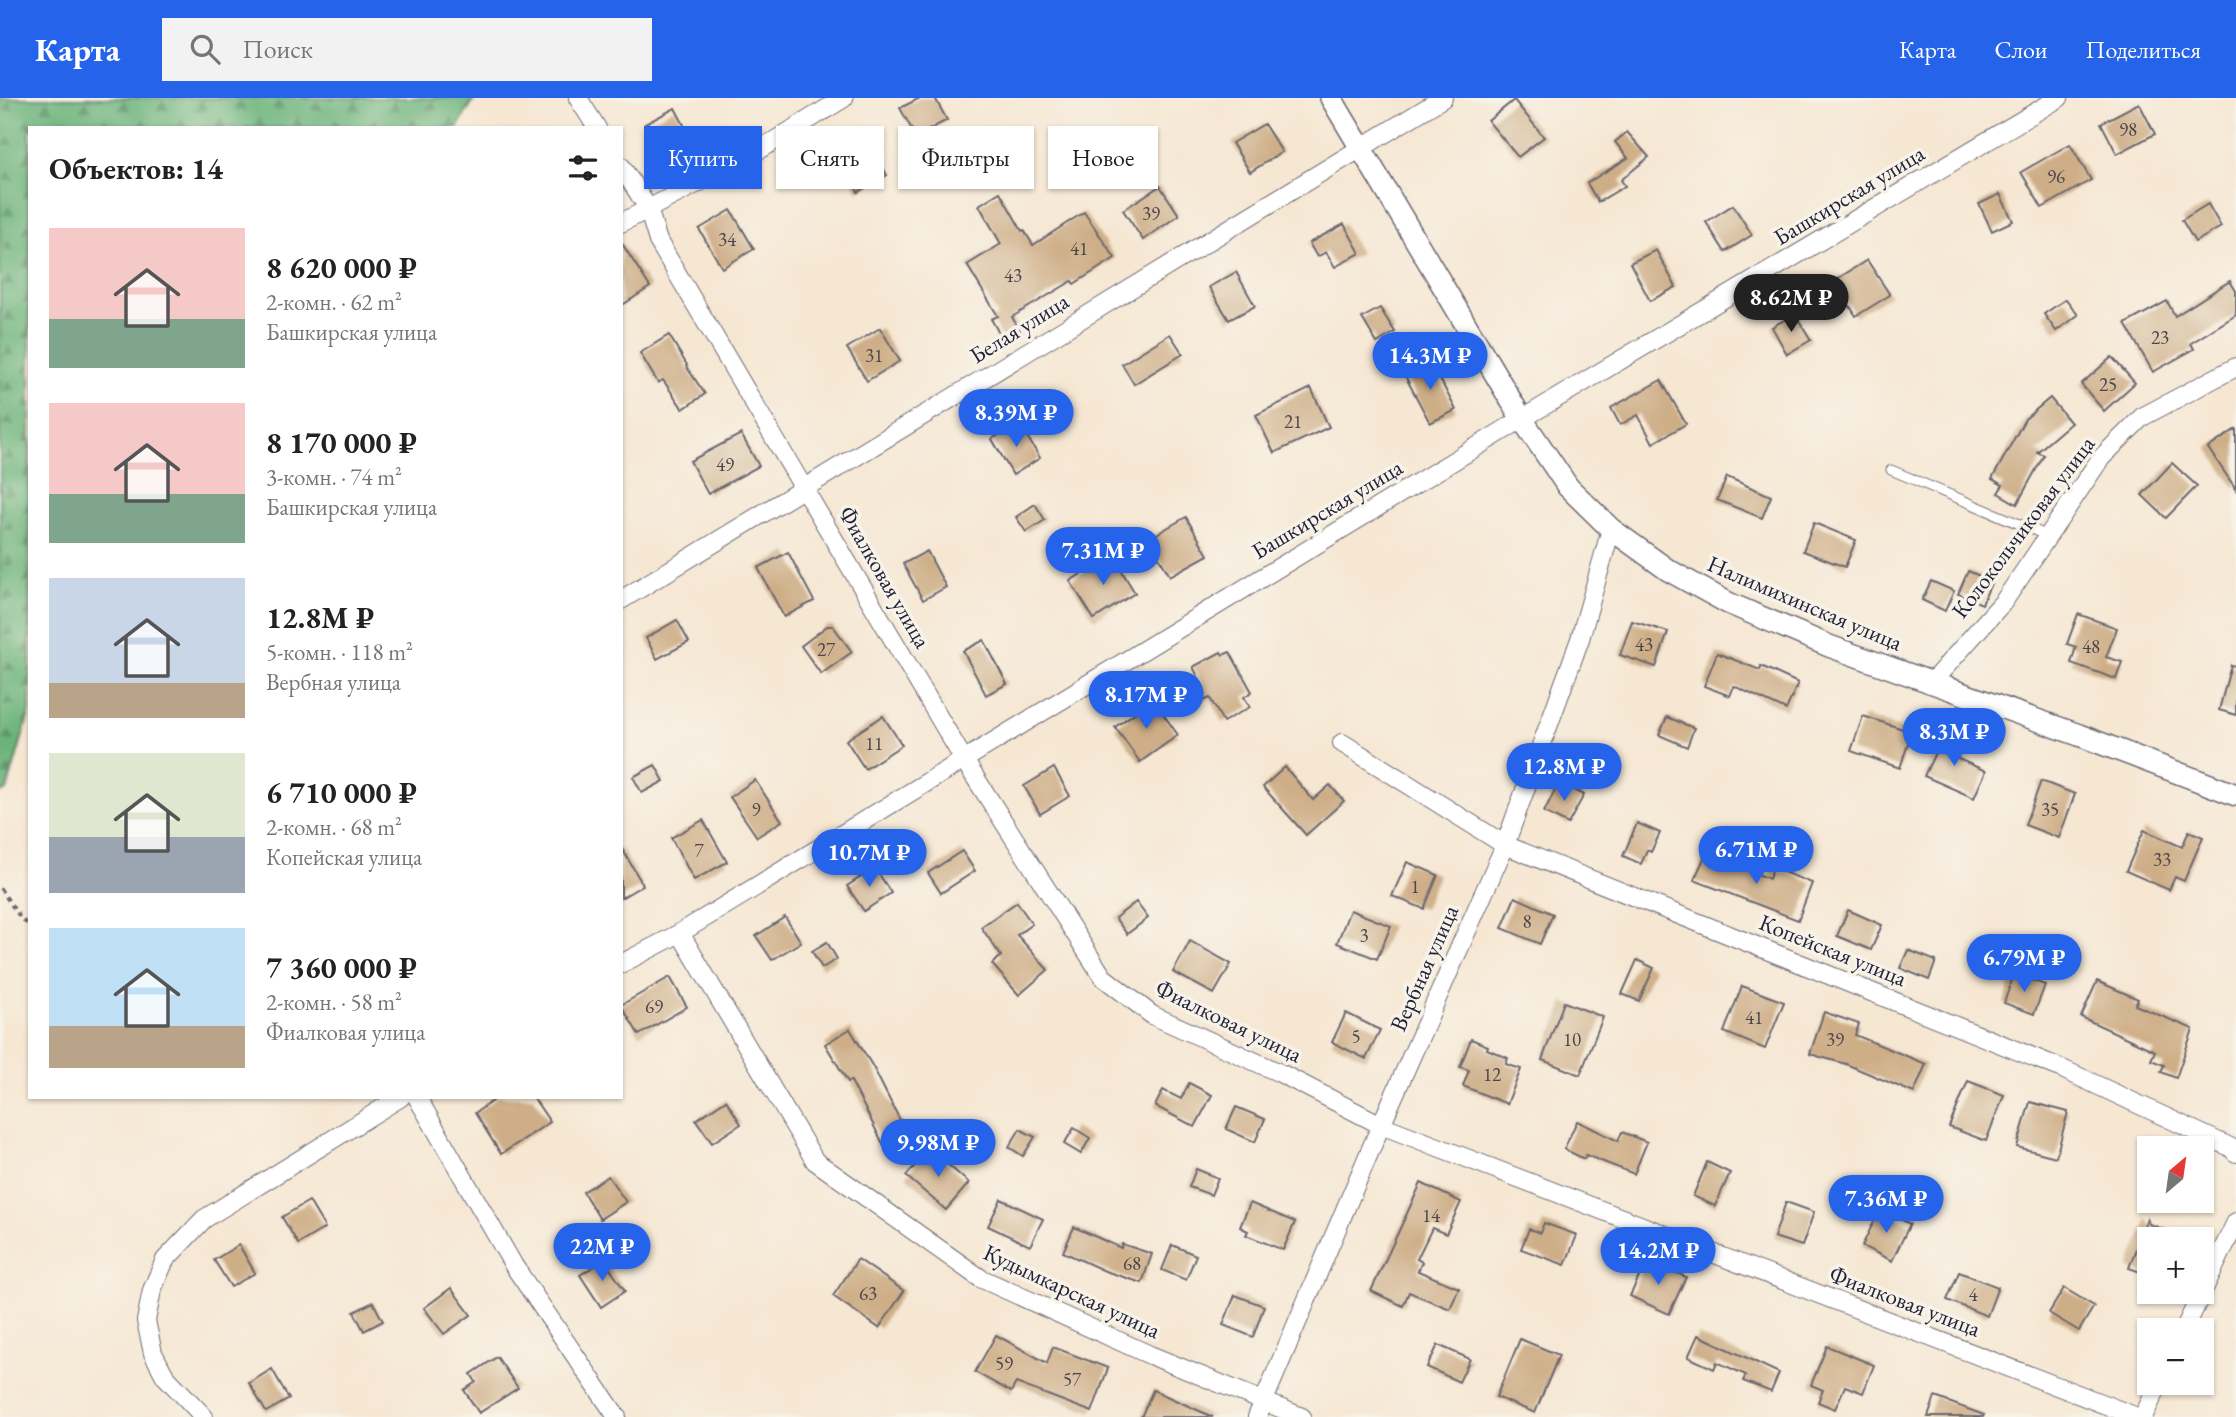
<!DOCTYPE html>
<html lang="ru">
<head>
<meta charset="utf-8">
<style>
  body { margin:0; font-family:"EB Garamond",serif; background:#f2f2f2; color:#222; height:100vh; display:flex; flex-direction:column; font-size:26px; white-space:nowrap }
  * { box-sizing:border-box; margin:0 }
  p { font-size:23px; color:#767676 }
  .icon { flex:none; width:38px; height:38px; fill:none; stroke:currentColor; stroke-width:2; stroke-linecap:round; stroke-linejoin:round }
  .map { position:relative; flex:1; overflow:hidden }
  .side { position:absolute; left:28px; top:28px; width:595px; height:973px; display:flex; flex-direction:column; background:#fff; border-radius:0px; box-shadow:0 2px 5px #0004 }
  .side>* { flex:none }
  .top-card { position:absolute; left:644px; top:28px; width:665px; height:63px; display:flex; gap:14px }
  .needle { width:46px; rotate:29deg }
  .tools { position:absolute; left:2137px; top:1038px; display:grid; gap:14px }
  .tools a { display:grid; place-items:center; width:77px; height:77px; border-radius:0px; background:#fff; box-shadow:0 2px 5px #0004; font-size:35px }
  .price { position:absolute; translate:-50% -60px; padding:0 16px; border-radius:24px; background:#2563eb; color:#fff; font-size:23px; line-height:46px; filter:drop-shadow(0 2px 4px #0008) }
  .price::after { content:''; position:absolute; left:50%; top:42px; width:21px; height:16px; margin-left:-10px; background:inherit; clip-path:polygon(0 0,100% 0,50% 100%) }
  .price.on { background:#222; color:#fff }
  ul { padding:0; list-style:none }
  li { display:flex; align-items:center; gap:21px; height:175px; padding:0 21px }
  li span { display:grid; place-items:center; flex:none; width:196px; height:140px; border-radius:0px; color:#555 }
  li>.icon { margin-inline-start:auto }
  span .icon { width:84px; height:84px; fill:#fffc; stroke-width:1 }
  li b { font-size:30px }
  h2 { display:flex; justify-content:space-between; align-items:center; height:84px; padding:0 21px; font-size:30px }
  .pill { padding:0 24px; border-radius:0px; background:#fff; box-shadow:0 2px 5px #0004; font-size:24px; line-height:63px }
  .pill.on { background:#2563eb; color:#fff }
  header { display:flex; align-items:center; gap:42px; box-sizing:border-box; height:98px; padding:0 35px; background:#2563eb; color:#fff }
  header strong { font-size:33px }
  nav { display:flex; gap:38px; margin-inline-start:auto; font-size:24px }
  .search { width:490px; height:63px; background:#f2f2f2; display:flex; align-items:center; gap:18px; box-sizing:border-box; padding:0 24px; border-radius:0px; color:#767676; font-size:26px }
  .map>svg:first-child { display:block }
  .forest { fill:url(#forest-firs); stroke:#476a5a; stroke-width:2 }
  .building { fill:#ceae87 }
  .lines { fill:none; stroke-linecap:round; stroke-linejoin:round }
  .service-casing { stroke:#6c6770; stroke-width:11 }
  .minor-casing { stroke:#6c6770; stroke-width:20 }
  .tertiary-casing { stroke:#6c6770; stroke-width:24 }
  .path { stroke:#6c6770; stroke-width:3.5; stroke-dasharray:5 5; stroke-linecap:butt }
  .service { stroke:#fff; stroke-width:9 }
  .minor { stroke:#fff; stroke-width:18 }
  .tertiary { stroke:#fff; stroke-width:21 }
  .labels { text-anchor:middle; stroke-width:7; stroke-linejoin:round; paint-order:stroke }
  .number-label { font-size:19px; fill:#4d454e }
  .street-label { font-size:23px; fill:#22223b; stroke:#f7f3e8 }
</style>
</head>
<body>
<header>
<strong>Карта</strong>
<div class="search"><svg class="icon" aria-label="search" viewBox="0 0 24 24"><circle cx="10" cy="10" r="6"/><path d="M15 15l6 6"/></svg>Поиск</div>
<nav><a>Карта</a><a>Слои</a><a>Поделиться</a></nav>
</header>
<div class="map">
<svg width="2236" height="1319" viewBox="0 0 2236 1319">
  <defs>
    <pattern id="forest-firs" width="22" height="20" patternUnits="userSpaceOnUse" patternTransform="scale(1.75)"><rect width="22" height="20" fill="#6cb37a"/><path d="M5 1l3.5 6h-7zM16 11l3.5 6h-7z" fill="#589165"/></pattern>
  </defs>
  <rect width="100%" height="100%" fill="#f7f3e8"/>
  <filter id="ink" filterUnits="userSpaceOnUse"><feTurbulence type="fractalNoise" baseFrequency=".0143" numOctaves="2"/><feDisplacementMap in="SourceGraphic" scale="14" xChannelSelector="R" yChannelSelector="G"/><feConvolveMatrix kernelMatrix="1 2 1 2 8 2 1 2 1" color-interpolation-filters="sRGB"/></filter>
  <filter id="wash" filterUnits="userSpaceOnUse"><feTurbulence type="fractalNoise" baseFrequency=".00686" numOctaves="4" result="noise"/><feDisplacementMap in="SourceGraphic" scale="28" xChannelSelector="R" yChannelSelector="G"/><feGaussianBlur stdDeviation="1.57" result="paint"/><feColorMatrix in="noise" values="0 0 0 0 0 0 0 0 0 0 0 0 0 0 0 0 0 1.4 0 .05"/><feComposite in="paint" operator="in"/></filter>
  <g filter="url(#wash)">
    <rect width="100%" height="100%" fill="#f6e7d3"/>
    <!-- forest -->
    <polygon class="forest" points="0,0 475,0 457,30 30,30 30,613 7,692 0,695"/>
    <g id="blocks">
      <!-- building -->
      <g class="building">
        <polygon points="920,0 935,0 947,22 916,39 900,10"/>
        <polygon points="1514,2 1544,39 1518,59 1488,23"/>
        <polygon points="2139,5 2155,36 2117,56 2101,25"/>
        <polygon points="675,10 692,42 662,58 645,26"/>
        <polygon points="1264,26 1282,54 1250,74 1232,45"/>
        <polygon points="1627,34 1649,59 1621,82 1625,88 1598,104 1587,85 1628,60 1615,44"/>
        <polygon points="869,43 887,77 858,94 839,60"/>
        <polygon points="2070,46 2091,82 2042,110 2021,74"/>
        <polygon points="1160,88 1179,117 1143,142 1123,112"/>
        <polygon points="1000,94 1022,133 1024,132 1033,147 1084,114 1115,160 1074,186 1072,183 1012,219 1020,233 1003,242 991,221 998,218 967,167 1001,146 979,107"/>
        <polygon points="2000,96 2013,123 1992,133 1979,106"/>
        <polygon points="2208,106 2221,129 2195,144 2182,122"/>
        <polygon points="1733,107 1752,137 1725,154 1706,124"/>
        <polygon points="731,112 754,151 722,170 699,131"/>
        <polygon points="1344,126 1360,155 1335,169 1326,154 1317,159 1309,145"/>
        <polygon points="621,144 650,189 621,208"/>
        <polygon points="1656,152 1676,189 1650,203 1630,165"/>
        <polygon points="1867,162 1890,197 1856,218 1834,183"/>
        <polygon points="1236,174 1255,208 1229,222 1209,189"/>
        <polygon points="2230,183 2236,193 2236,217 2191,245 2194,251 2153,274 2125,226 2167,203 2175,218"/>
        <polygon points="2066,201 2078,217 2056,233 2044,216"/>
        <polygon points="1380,210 1395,234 1377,245 1362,220"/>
        <polygon points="1795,216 1811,242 1787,256 1772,229"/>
        <polygon points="880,230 900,263 867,283 847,250"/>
        <polygon points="1170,236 1183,256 1134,286 1122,266"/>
        <polygon points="669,237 687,267 686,268 705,296 683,311 663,282 658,285 640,255"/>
        <polygon points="2112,259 2135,285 2104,313 2081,286"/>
        <polygon points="1430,262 1456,312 1430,325 1404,276"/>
        <polygon points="1661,282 1686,326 1653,345 1638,317 1620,327 1611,310"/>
        <polygon points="1311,290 1329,329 1274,355 1256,317"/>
        <polygon points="2050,300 2071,325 2037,354 2044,357 2017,406 1998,395 2003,387 1992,381 2025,321"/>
        <polygon points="1019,325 1040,360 1013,377 992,341"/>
        <polygon points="2236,331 2236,391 2208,350"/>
        <polygon points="741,336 759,368 708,396 690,363"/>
        <polygon points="2172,365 2197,388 2166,420 2142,397"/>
        <polygon points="1727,379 1771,398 1762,420 1717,402"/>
        <polygon points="1035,406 1045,422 1026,434 1016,419"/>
        <polygon points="1186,419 1208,457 1170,478 1148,441"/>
        <polygon points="1814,425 1856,442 1845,469 1803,453"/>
        <polygon points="927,453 946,489 923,502 903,466"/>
        <polygon points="788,454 814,503 784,519 758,470"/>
        <polygon points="1112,457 1135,495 1094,521 1070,483"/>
        <polygon points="1968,473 1992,483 1982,506 1958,496"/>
        <polygon points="1931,483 1954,493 1945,513 1922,502"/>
        <polygon points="2078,516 2117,530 2106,559 2122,564 2116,581 2071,565 2076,549 2067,546"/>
        <polygon points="677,522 689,544 657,561 646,540"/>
        <polygon points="1632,523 1668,534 1656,569 1620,557"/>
        <polygon points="827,528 833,528 852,554 821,576 801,548"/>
        <polygon points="984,542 1007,586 986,597 963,553"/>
        <polygon points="1221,554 1223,557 1230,554 1252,594 1244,599 1250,609 1223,624 1210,600 1201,604 1193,590 1202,586 1193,569"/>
        <polygon points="1717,555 1760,572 1761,568 1798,585 1786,612 1734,588 1730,598 1704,588"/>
        <polygon points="2231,567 2236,568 2236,617 2219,612"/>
        <polygon points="1153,602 1178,637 1140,664 1115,629"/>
        <polygon points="883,618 902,647 865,671 846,642"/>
        <polygon points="1863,618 1912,634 1900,670 1851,653"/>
        <polygon points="1667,619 1694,630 1687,649 1659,637"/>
        <polygon points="1945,634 1964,643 1956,660 1986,673 1974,700 1924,678"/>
        <polygon points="655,667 664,683 642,695 633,679"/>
        <polygon points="1285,669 1313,702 1330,687 1344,703 1306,737 1263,689"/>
        <polygon points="1054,670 1070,698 1040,716 1024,688"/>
        <polygon points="755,682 782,723 757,739 730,699"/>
        <polygon points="2041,683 2075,696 2059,740 2025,727"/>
        <polygon points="1559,684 1584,697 1568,726 1544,714"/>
        <polygon points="703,722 727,764 694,782 671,740"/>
        <polygon points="1637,725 1660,735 1651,754 1647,752 1641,766 1623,758"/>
        <polygon points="2144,732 2182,749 2189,733 2203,739 2184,783 2175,779 2169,792 2126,773"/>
        <polygon points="621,749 643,787 621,800"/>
        <polygon points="962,753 975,773 941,795 928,775"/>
        <polygon points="1707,754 1769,781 1773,770 1812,785 1798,822 1694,782"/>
        <polygon points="1407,764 1438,777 1424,811 1392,798"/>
        <polygon points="875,770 891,795 864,813 847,788"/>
        <polygon points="1515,799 1553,816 1540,846 1502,830"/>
        <polygon points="1017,804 1032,826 1017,837 1048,872 1019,897 992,866 1001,858 981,829"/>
        <polygon points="1136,804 1148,820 1127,836 1115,820"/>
        <polygon points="1350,812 1391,828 1377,861 1337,845"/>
        <polygon points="1848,812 1882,827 1871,852 1837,838"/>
        <polygon points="785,819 801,844 772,862 756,838"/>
        <polygon points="1190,843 1231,866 1214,896 1173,874"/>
        <polygon points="827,844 837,861 822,870 812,853"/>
        <polygon points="1908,852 1936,863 1929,882 1900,870"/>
        <polygon points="1637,862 1654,870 1639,903 1622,896"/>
        <polygon points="2014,876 2045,887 2034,916 2004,905"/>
        <polygon points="670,879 687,909 639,937 621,907"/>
        <polygon points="2097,883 2138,901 2135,907 2193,931 2176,980 2161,974 2164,967 2151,962 2155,953 2081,919"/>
        <polygon points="1742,888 1784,904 1765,951 1724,934"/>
        <polygon points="1564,904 1603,919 1580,977 1542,962"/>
        <polygon points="1824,914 1859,926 1855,937 1926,966 1914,995 1846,966 1810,956"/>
        <polygon points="1346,915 1380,932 1366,961 1332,944"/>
        <polygon points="850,931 873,969 907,1036 884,1048 851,983 848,984 825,946"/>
        <polygon points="1471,941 1488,948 1487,951 1508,960 1506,966 1521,971 1507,1006 1463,988 1469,972 1460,969"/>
        <polygon points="1968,983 2004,997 1986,1043 1949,1029"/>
        <polygon points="1189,985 1212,997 1195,1029 1155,1008 1163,992 1181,1001"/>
        <polygon points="498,999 533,999 550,1024 501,1056 475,1015"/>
        <polygon points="726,1002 741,1026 712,1045 696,1022"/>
        <polygon points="2030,1004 2068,1014 2056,1059 2017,1049"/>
        <polygon points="1236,1009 1265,1021 1255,1044 1226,1031"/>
        <polygon points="1577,1023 1618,1043 1622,1034 1647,1044 1634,1076 1586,1057 1584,1061 1564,1051"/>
        <polygon points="1074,1030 1090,1040 1081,1056 1064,1046"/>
        <polygon points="1020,1031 1035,1039 1023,1058 1009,1049"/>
        <polygon points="930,1051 969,1085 946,1112 906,1078"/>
        <polygon points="1707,1064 1730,1075 1715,1108 1693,1098"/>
        <polygon points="1196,1071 1218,1080 1211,1097 1189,1089"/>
        <polygon points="608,1078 626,1104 600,1121 583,1094"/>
        <polygon points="1421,1085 1461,1104 1446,1136 1432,1130 1417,1161 1422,1164 1418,1173 1459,1190 1450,1211 1409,1194 1403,1208 1371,1193"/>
        <polygon points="1001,1101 1043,1121 1030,1148 988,1128"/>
        <polygon points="309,1103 325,1130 298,1146 282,1119"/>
        <polygon points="1786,1104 1814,1114 1802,1148 1774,1139"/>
        <polygon points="1250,1105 1295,1124 1283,1152 1246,1137 1248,1133 1240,1129"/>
        <polygon points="1880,1111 1910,1126 1892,1163 1862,1148"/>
        <polygon points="2147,1120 2149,1126 2186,1139 2186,1141 2149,1141 2149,1177 2129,1170"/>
        <polygon points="1544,1125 1577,1137 1565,1167 1521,1151 1529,1131 1540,1135"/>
        <polygon points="1074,1129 1121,1150 1122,1146 1152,1156 1142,1185 1105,1173 1063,1154"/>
        <polygon points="239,1147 255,1175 231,1189 214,1162"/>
        <polygon points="1172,1147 1196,1157 1186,1182 1162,1172"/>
        <polygon points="858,1161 904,1193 879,1230 833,1198"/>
        <polygon points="604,1162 625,1193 601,1209 580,1177"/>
        <polygon points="1647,1162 1686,1179 1669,1216 1630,1198"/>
        <polygon points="1959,1174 1998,1189 1987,1218 1947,1202"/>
        <polygon points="451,1190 471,1217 444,1236 424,1210"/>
        <polygon points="2064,1190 2094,1208 2079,1233 2049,1215"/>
        <polygon points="1235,1197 1264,1208 1253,1239 1223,1227"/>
        <polygon points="373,1204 383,1223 364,1233 354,1214"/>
        <polygon points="996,1237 1047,1265 1053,1249 1108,1270 1092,1314 1016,1285 1011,1294 975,1274"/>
        <polygon points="1698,1237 1779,1275 1771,1294 1743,1283 1746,1277 1717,1264 1714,1271 1688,1259"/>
        <polygon points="1520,1241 1559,1257 1535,1315 1496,1299"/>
        <polygon points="1438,1247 1470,1261 1459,1284 1427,1269"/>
        <polygon points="1827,1248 1874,1267 1863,1295 1845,1288 1835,1311 1818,1304 1823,1292 1811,1287"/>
        <polygon points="497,1259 518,1290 479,1315 464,1292 476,1284 471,1276"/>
        <polygon points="272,1271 289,1301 266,1314 249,1285"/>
        <polygon points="1153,1292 1213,1319 1141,1319"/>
        <polygon points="1935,1299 1984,1317 1983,1319 1928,1319"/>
      </g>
    </g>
  </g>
  <g filter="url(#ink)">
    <use href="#blocks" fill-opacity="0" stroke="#6c6770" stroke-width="2"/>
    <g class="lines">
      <defs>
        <polyline id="service" points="1891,372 2048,438"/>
        <g id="minor">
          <polyline points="578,0 597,30"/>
          <polyline points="621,68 648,110 658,143 964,662 1103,879 1152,917 1280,975 1381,1027 2137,1319"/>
          <polyline points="621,125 746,60 844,0"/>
          <polyline points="621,502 1443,0"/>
          <polyline points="1930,586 2004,503 2101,360 2142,319 2236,269"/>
          <polyline points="1342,645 1505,747 2058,969 2230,1049 2236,1055"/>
          <polyline points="680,835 815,1063 980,1180 1150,1257 1302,1319"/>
          <polyline points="621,866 680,835 1522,321 2059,0"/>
          <polyline points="417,999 514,1168 617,1319"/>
          <polyline points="2184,1232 2236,1124"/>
          <polyline points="204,1319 165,1278 153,1255 146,1223 152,1192 165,1162 204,1121 401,999"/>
          <polyline points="1257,1319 1381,1027 1505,747 1580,541 1611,431"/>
          <polyline points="2143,1319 2160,1284"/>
        </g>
        <polyline id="tertiary" points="1331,0 1522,321 1568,389 1611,431 1668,472 1728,505 1829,548 2079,637 2236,697"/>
      </defs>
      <!-- service casing -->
      <use href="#service" class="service-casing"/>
      <!-- minor casing -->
      <use href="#minor" class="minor-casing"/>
      <!-- tertiary casing -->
      <use href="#tertiary" class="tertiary-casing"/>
      <!-- path -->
      <polyline class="path" points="0,790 21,821 30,828"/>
      <!-- service -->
      <use href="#service" class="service"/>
      <!-- minor -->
      <use href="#minor" class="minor"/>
      <!-- tertiary -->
      <use href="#tertiary" class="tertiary"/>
    </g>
  </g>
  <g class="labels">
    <!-- number labels -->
    <g class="number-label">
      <text x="2128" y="38">98</text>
      <text x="2056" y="85">96</text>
      <text x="1151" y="122">39</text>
      <text x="727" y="148">34</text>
      <text x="1079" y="157">41</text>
      <text x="1013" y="184">43</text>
      <text x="2160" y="246">23</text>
      <text x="874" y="264">31</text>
      <text x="2108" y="293">25</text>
      <text x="1293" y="330">21</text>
      <text x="725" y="373">49</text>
      <text x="1644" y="553">43</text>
      <text x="2091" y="555">48</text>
      <text x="826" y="558">27</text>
      <text x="874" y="652">11</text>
      <text x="756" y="718">9</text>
      <text x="2050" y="718">35</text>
      <text x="699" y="759">7</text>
      <text x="2162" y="768">33</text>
      <text x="1415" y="795">1</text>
      <text x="1527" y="830">8</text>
      <text x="1364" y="844">3</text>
      <text x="654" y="915">69</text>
      <text x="1754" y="926">41</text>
      <text x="1356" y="945">5</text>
      <text x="1572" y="948">10</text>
      <text x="1835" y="948">39</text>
      <text x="1492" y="983">12</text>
      <text x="1431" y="1124">14</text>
      <text x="1132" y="1172">68</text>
      <text x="868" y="1202">63</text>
      <text x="1973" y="1203">4</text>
      <text x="1004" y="1272">59</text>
      <text x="1072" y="1288">57</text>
    </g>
    <!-- street labels -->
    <g class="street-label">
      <text transform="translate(1849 97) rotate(-31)" y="8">Башкирская улица</text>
      <text transform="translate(1019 230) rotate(-32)" y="8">Белая улица</text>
      <text transform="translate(1327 411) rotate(-31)" y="8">Башкирская улица</text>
      <text transform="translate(2023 429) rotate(-53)" y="8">Колокольчиковая улица</text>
      <text transform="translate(885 479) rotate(60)" y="8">Фиалковая улица</text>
      <text transform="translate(1805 505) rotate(23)" y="8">Налимихинская улица</text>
      <text transform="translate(1833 852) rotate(22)" y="8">Копейская улица</text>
      <text transform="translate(1424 870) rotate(-66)" y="8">Вербная улица</text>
      <text transform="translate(1229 923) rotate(26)" y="8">Фиалковая улица</text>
      <text transform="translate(1072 1193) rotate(25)" y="8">Кудымкарская улица</text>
      <text transform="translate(1905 1203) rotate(21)" y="8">Фиалковая улица</text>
    </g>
  </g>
</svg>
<div class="tools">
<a><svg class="needle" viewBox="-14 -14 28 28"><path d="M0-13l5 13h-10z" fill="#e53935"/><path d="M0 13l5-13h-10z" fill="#767676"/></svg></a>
<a>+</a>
<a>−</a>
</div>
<b class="price on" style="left:1791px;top:236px">8.62M ₽</b>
<b class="price" style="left:1430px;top:294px">14.3M ₽</b>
<b class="price" style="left:1016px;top:351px">8.39M ₽</b>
<b class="price" style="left:1103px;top:489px">7.31M ₽</b>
<b class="price" style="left:1146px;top:633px">8.17M ₽</b>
<b class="price" style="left:1954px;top:670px">8.3M ₽</b>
<b class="price" style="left:1564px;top:705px">12.8M ₽</b>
<b class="price" style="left:1756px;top:788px">6.71M ₽</b>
<b class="price" style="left:869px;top:791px">10.7M ₽</b>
<b class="price" style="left:2024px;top:896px">6.79M ₽</b>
<b class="price" style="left:938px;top:1081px">9.98M ₽</b>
<b class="price" style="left:1886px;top:1137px">7.36M ₽</b>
<b class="price" style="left:602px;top:1185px">22M ₽</b>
<b class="price" style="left:1658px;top:1189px">14.2M ₽</b>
<div class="top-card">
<a class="pill on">Купить</a>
<a class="pill">Снять</a>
<a class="pill">Фильтры</a>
<a class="pill">Новое</a>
</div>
<section class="side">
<h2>Объектов: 14<svg class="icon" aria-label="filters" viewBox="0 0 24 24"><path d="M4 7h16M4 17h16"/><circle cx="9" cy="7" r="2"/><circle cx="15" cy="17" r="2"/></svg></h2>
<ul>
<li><span style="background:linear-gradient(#f6c9c9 65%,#7fa58c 0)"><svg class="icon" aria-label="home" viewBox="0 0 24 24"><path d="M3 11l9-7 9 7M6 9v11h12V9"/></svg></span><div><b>8 620 000 ₽</b><p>2-комн. · 62 m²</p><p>Башкирская улица</p></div></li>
<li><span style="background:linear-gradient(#f6c9c9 65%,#7fa58c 0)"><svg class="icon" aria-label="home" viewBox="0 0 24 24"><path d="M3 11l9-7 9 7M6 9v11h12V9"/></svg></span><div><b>8 170 000 ₽</b><p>3-комн. · 74 m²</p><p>Башкирская улица</p></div></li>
<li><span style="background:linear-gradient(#c9d6e8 75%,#b9a48a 0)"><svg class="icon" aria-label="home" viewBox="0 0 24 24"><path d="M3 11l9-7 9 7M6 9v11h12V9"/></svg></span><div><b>12.8M ₽</b><p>5-комн. · 118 m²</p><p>Вербная улица</p></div></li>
<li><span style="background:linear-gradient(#dfe7d0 60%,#9aa5b1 0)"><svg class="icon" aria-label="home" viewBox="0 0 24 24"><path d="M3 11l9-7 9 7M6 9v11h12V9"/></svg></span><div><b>6 710 000 ₽</b><p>2-комн. · 68 m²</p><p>Копейская улица</p></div></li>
<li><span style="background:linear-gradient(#bfe0f5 70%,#b9a48a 0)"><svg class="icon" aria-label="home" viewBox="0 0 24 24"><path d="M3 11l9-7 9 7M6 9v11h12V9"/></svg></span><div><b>7 360 000 ₽</b><p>2-комн. · 58 m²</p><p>Фиалковая улица</p></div></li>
</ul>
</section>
</div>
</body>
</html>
